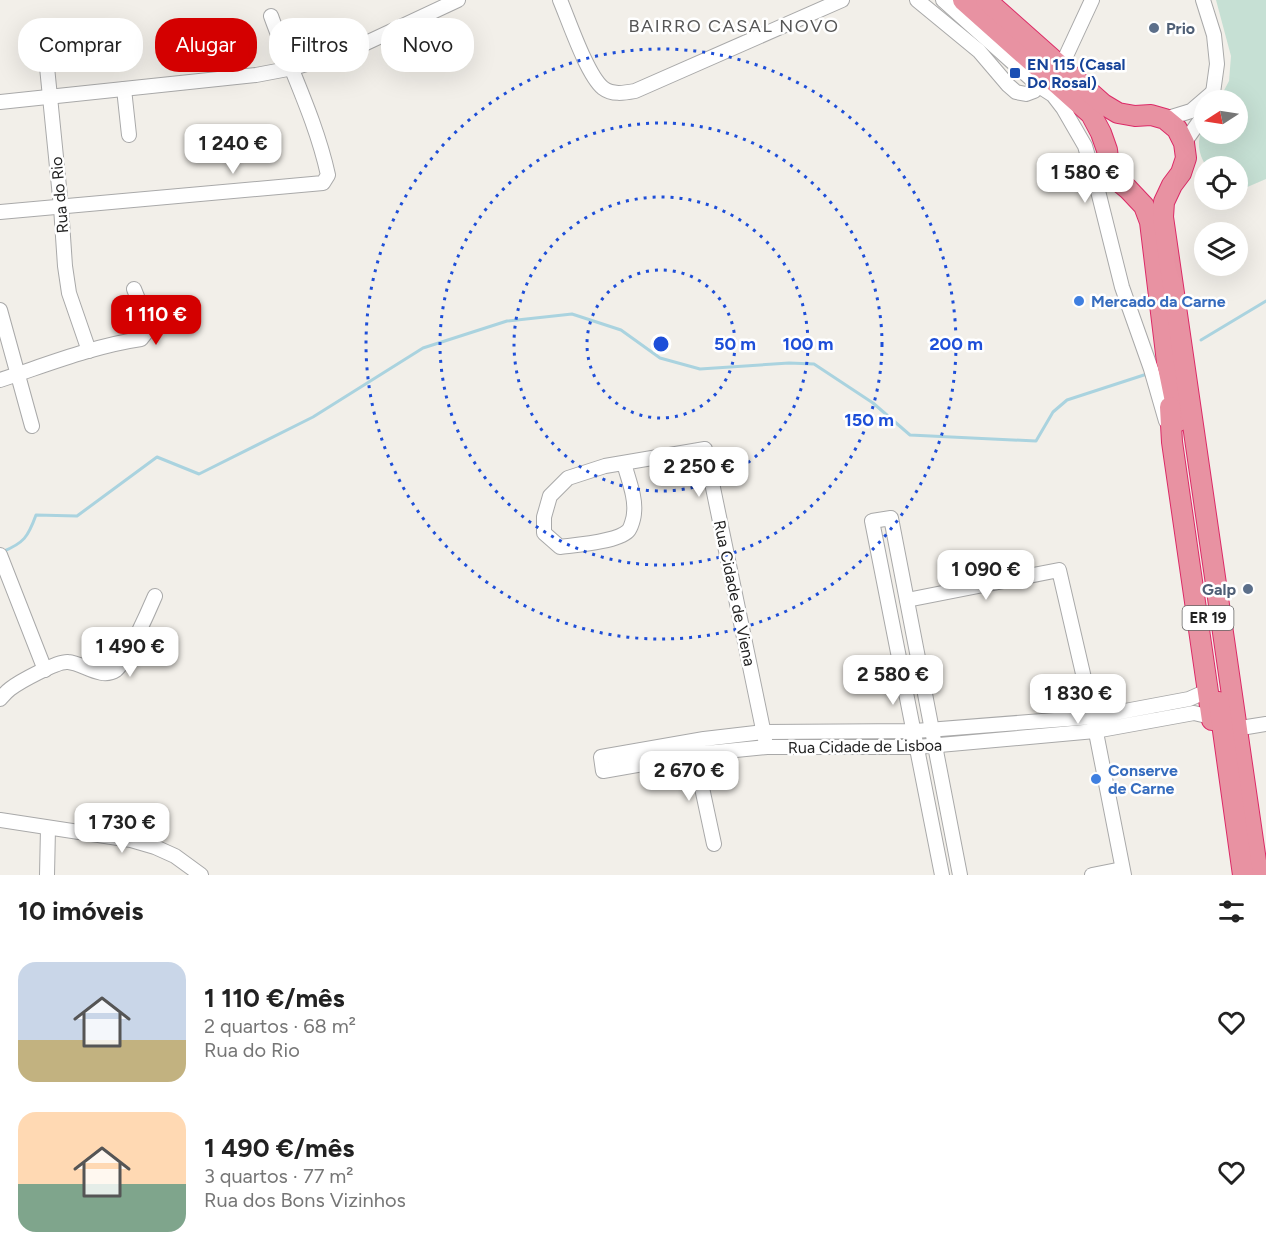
<!DOCTYPE html>
<html lang="pt">
<head>
<meta charset="utf-8">
<style>
  body { margin:0; font-family:Figtree,sans-serif; background:#f2f2f2; color:#222; height:100vh; display:flex; flex-direction:column; font-size:22px; white-space:nowrap }
  * { box-sizing:border-box; margin:0 }
  p { font-size:20px; color:#767676 }
  .icon { flex:none; width:33px; height:33px; fill:none; stroke:currentColor; stroke-width:2; stroke-linecap:round; stroke-linejoin:round }
  .map { position:relative; height:875px; overflow:hidden }
  .details { display:flex; flex-direction:column; background:#fff; flex:1 }
  .details>* { flex:none }
  .banner { position:absolute; left:18px; top:18px; width:600px; height:54px; display:flex; gap:12px }
  .needle { width:39px; rotate:258deg }
  .tools { position:absolute; left:1194px; top:90px; display:grid; gap:12px }
  .tools a { display:grid; place-items:center; width:54px; height:54px; border-radius:50%; background:#fff; box-shadow:0 6px 24px #0002; font-size:30px }
  .price { position:absolute; translate:-50% -51px; padding:0 14px; border-radius:12px; background:#fff; color:#222; font-size:20px; line-height:39px; filter:drop-shadow(0 2px 3px #0008) }
  .price::after { content:''; position:absolute; left:50%; top:36px; width:18px; height:14px; margin-left:-9px; background:inherit; clip-path:polygon(0 0,100% 0,50% 100%) }
  .price.current { background:#d40000; color:#fff }
  ul { padding:0; list-style:none }
  li { display:flex; align-items:center; gap:18px; height:150px; padding:0 18px }
  li span { display:grid; place-items:center; flex:none; width:168px; height:120px; border-radius:18px; color:#555 }
  li>.icon { margin-inline-start:auto }
  span .icon { width:72px; height:72px; fill:#fffc; stroke-width:1 }
  li b { font-size:26px }
  h2 { display:flex; justify-content:space-between; align-items:center; height:72px; padding:0 18px; font-size:26px }
  .pill { padding:0 21px; border-radius:24px; background:#fff; box-shadow:0 6px 24px #0002; font-size:21px; line-height:54px }
  .pill.current { background:#d40000; color:#fff }
  .map>svg:first-child { display:block }
  .wetland { fill:#c6e0d4 }
  .lines { fill:none; stroke-linecap:round; stroke-linejoin:round }
  .stream { stroke:#aad3df; stroke-width:3 }
  .minor-casing { stroke:#a9a9a9; stroke-width:16 }
  .highway-casing { stroke:#dc2a67; stroke-width:22 }
  .minor { stroke:#fff; stroke-width:14 }
  .highway { stroke:#e892a2; stroke-width:20 }
  .ring { fill:none; stroke:#1d4ed8; stroke-width:3; stroke-dasharray:3 6 }
  .service-dot { fill:#5c6f8a; stroke:#fff; stroke-width:2 }
  .transit-dot { fill:#1a4fb4; stroke:#fff; stroke-width:2 }
  .shop-dot { fill:#3f7fe0; stroke:#fff; stroke-width:2 }
  .labels { text-anchor:middle; stroke-width:5; stroke-linejoin:round; paint-order:stroke }
  .shield { fill:#fff; stroke:#646464; stroke-width:1.5 }
  .shield-label { font-size:15px; font-weight:bold; fill:#222 }
  .service-label { font-size:16px; font-weight:bold; fill:#4e5e75; stroke:#fff; text-anchor:start }
  .transit-label { font-size:16px; font-weight:bold; fill:#164399; stroke:#fff; text-anchor:start }
  .street-label { font-size:16px; fill:#222; stroke:#fff }
  .shop-label { font-size:16px; font-weight:bold; fill:#366cbe; stroke:#fff; text-anchor:start }
  .neighbourhood-label { font-size:18px; letter-spacing:1.5px; fill:#555; stroke:#fff }
  .centre { fill:#1d4ed8; stroke:#fff; stroke-width:3 }
  .ring-label { font-size:18px; text-anchor:middle; font-weight:bold; fill:#1d4ed8; stroke:#fff; stroke-width:5; stroke-linejoin:round; paint-order:stroke }
</style>
</head>
<body>
<div class="map">
<svg width="1266" height="875" viewBox="0 0 1266 875">
  <rect width="100%" height="100%" fill="#f2efe9"/>
  <!-- wetland -->
  <path class="wetland" d="M 1216,0 L 1266,0 L 1266,179 L 1238,191 L 1238,166 L 1206,166 C 1198,153 1196,140 1204,126 L 1204,134 L 1238,134 L 1238,100 L 1219,100 L 1229,81 L 1231,56 Z"/>
  <g class="lines">
    <!-- stream -->
    <g class="stream">
      <polyline points="1201,340 1266,301"/>
      <path d="M 2,552 C 24,543 28,537 36,515 L 77,516 L 157,457 L 199,474 L 313,417 L 423,348 L 507,321 L 572,314 L 621,330 L 660,358 L 700,369 L 789,363 L 814,364 L 873,403 L 910,435 L 1036,441 L 1053,412 L 1067,400 L 1147,374"/>
    </g>
    <defs>
      <g id="minor">
        <path d="M 560,0 C 569,21 587,75 603,88 C 612,95 624,93 635,91 L 842,0"/>
        <polyline points="917,0 979,51 1008,85 1016,92 1026,94 1034,91 1039,86"/>
        <polyline points="943,0 1039,86 1053,95 1063,108 1085,146 1097,187 1122,287 1151,369 1166,421"/>
        <polyline points="1203,0 1214,35 1217,64 1212,100"/>
        <polyline points="44,37 61,207 65,266 69,293 89,351"/>
        <polyline points="1066,56 1092,0"/>
        <polyline points="124,89 129,135"/>
        <polyline points="0,102 256,75 293,68 349,51 458,0"/>
        <polyline points="1165,119 1191,111 1213,92"/>
        <polyline points="1184,143 1204,115"/>
        <path d="M 0,212 L 323,183 L 328,175 C 316,120 290,69 271,16"/>
        <polyline points="0,310 32,426"/>
        <path d="M 0,380 C 46,365 93,346 141,339 L 148,330 L 146,319 L 134,289"/>
        <path d="M 624,463 C 628,479 636,497 634,513 C 634,517 631,528 628,531 C 617,542 575,545 560,547 L 544,533 L 544,517 L 550,496 L 568,478 L 605,466 L 705,449 L 765,739"/>
        <polyline points="0,555 45,670"/>
        <polyline points="907,600 1059,570 1093,717 1124,875"/>
        <polyline points="1207,691 1189,699 1093,717 915,731 764,732 704,739 601,757 603,771 706,753 767,747 917,747 1095,731 1194,713 1211,717"/>
        <path d="M 0,699 C 3,696 6,692 10,689 C 19,682 57,661 68,662 C 83,663 101,680 116,670 C 126,662 149,610 155,596"/>
        <polyline points="1247,727 1266,724"/>
        <polyline points="695,755 714,844"/>
        <polyline points="0,820 131,840 155,847 175,856 201,875"/>
        <polyline points="47,875 48,828"/>
        <polyline points="942,875 872,521 891,518 960,875"/>
        <polyline points="1092,875 1122,869"/>
      </g>
      <g id="highway">
        <polyline points="963,0 1091,114 1101,133 1107,150 1109,166 1116,179 1128,189 1144,206 1150,222 1167,362 1179,421"/>
        <polyline points="986,0 1103,104 1118,113 1135,116 1151,115 1165,119 1177,129 1184,143 1186,158 1181,173 1172,185 1164,202 1163,217 1258,875"/>
        <polyline points="1170,407 1172,442 1212,720"/>
        <polyline points="1219,702 1243,875"/>
      </g>
    </defs>
    <!-- minor casing -->
    <use href="#minor" class="minor-casing"/>
    <!-- highway casing -->
    <use href="#highway" class="highway-casing"/>
    <!-- minor -->
    <use href="#minor" class="minor"/>
    <!-- highway -->
    <use href="#highway" class="highway"/>
  </g>
  <!-- distance rings -->
  <g class="ring">
    <circle cx="661" cy="344" r="74"/>
    <circle cx="661" cy="344" r="147"/>
    <circle cx="661" cy="344" r="221"/>
    <circle cx="661" cy="344" r="295"/>
  </g>
  <!-- markers -->
  <g class="service-dot">
    <circle cx="1154" cy="28" r="6"/>
    <circle cx="1248" cy="589" r="6"/>
  </g>
  <rect class="transit-dot" x="1009" y="67" width="12" height="12" rx="3"/>
  <g class="shop-dot">
    <circle cx="1079" cy="301" r="6"/>
    <circle cx="1096" cy="779" r="6"/>
  </g>
  <g class="labels">
    <!-- shield labels -->
    <rect class="shield" x="1182.5" y="606" width="51" height="24" rx="4.5"/>
    <g class="shield-label">
      <text x="1208" y="623">ER 19</text>
    </g>
    <!-- service labels -->
    <g class="service-label">
      <text x="1166" y="34">Prio</text>
      <text x="1236" y="595" text-anchor="end">Galp</text>
    </g>
    <!-- transit labels -->
    <g class="transit-label">
      <text x="1027" y="70">EN 115 (Casal<tspan x="1027" dy="18">Do Rosal)</tspan></text>
    </g>
    <!-- street labels -->
    <g class="street-label">
      <text transform="translate(59 195) rotate(-95)" y="6">Rua do Rio</text>
      <text transform="translate(735 593) rotate(78)" y="6">Rua Cidade de Viena</text>
      <text transform="translate(865 746) rotate(-1)" y="6">Rua Cidade de Lisboa</text>
    </g>
    <!-- shop labels -->
    <g class="shop-label">
      <text x="1091" y="307">Mercado da Carne</text>
      <text x="1108" y="776">Conserve<tspan x="1108" dy="18">de Carne</tspan></text>
    </g>
    <!-- neighbourhood labels -->
    <g class="neighbourhood-label">
      <text x="734" y="32">BAIRRO CASAL NOVO</text>
    </g>
  </g>
  <circle cx="661" cy="344" r="9" class="centre"/>
  <g class="ring-label">
    <text x="735" y="350">50 m</text>
    <text x="808" y="350">100 m</text>
    <text x="956" y="350">200 m</text>
    <text x="869" y="426">150 m</text>
  </g>
</svg>
<div class="tools">
<a><svg class="needle" viewBox="-14 -14 28 28"><path d="M0-13l5 13h-10z" fill="#e53935"/><path d="M0 13l5-13h-10z" fill="#767676"/></svg></a>
<a><svg class="icon" aria-label="locate" viewBox="0 0 24 24"><circle cx="12" cy="12" r="6"/><path d="M12 2v4M12 18v4M2 12h4M18 12h4"/></svg></a>
<a><svg class="icon" aria-label="layers" viewBox="0 0 24 24"><path d="M12 4l9 5-9 5-9-5zM3 14l9 5 9-5"/></svg></a>
</div>
<b class="price" style="left:233px;top:175px">1 240 €</b>
<b class="price" style="left:1085px;top:204px">1 580 €</b>
<b class="price current" style="left:156px;top:346px">1 110 €</b>
<b class="price" style="left:699px;top:498px">2 250 €</b>
<b class="price" style="left:986px;top:601px">1 090 €</b>
<b class="price" style="left:130px;top:678px">1 490 €</b>
<b class="price" style="left:893px;top:706px">2 580 €</b>
<b class="price" style="left:1078px;top:725px">1 830 €</b>
<b class="price" style="left:689px;top:802px">2 670 €</b>
<b class="price" style="left:122px;top:854px">1 730 €</b>
<div class="banner">
<a class="pill">Comprar</a>
<a class="pill current">Alugar</a>
<a class="pill">Filtros</a>
<a class="pill">Novo</a>
</div>
</div>
<section class="details">
<h2>10 imóveis<svg class="icon" aria-label="filters" viewBox="0 0 24 24"><path d="M4 7h16M4 17h16"/><circle cx="9" cy="7" r="2"/><circle cx="15" cy="17" r="2"/></svg></h2>
<ul>
<li><span style="background:linear-gradient(#c9d6e8 65%,#c2b280 0)"><svg class="icon" aria-label="home" viewBox="0 0 24 24"><path d="M3 11l9-7 9 7M6 9v11h12V9"/></svg></span><div><b>1 110 €/mês</b><p>2 quartos · 68 m²</p><p>Rua do Rio</p></div><svg class="icon" aria-label="heart" viewBox="0 0 24 24"><path d="M12 20l-8-8c-3-5 5-10 8-4 3-6 11-1 8 4z"/></svg></li>
<li><span style="background:linear-gradient(#ffd9b3 60%,#7fa58c 0)"><svg class="icon" aria-label="home" viewBox="0 0 24 24"><path d="M3 11l9-7 9 7M6 9v11h12V9"/></svg></span><div><b>1 490 €/mês</b><p>3 quartos · 77 m²</p><p>Rua dos Bons Vizinhos</p></div><svg class="icon" aria-label="heart" viewBox="0 0 24 24"><path d="M12 20l-8-8c-3-5 5-10 8-4 3-6 11-1 8 4z"/></svg></li>
</ul>
</section>
</body>
</html>
